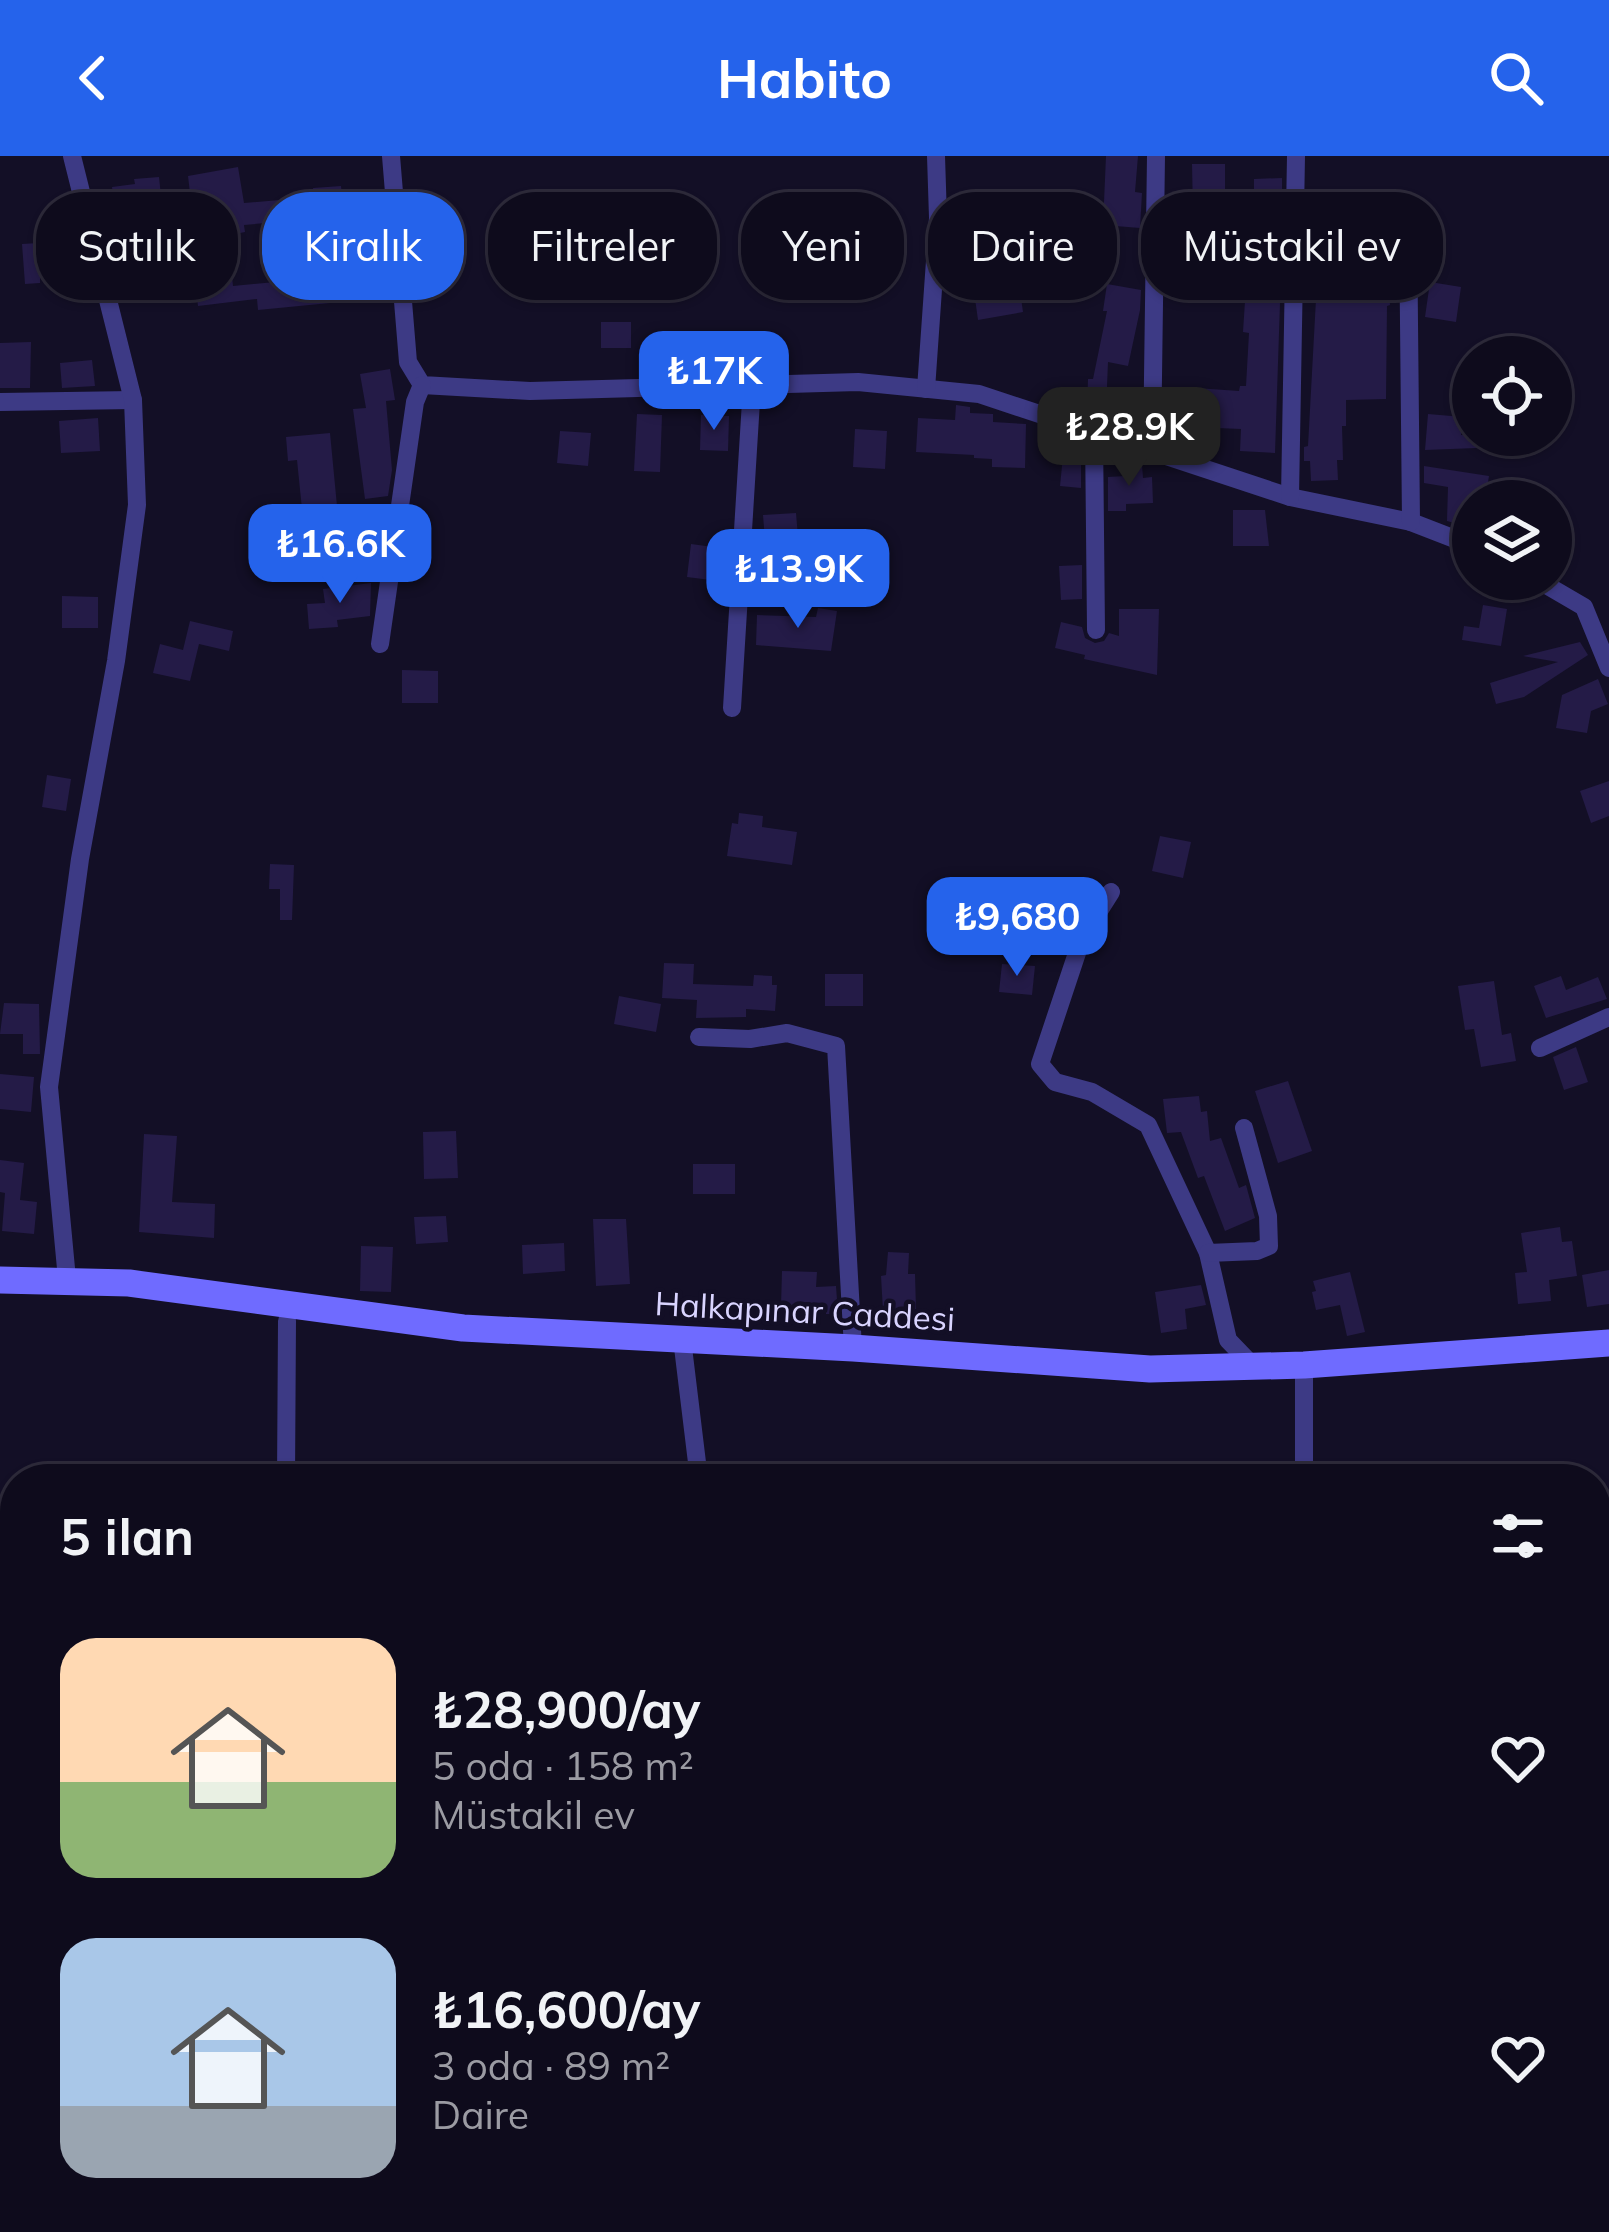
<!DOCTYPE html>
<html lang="tr">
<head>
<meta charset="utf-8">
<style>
  body { margin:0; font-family:Mulish,sans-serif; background:#171425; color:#f1f3f6; height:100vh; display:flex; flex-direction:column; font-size:45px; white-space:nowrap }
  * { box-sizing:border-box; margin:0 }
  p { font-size:39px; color:#9b9ba3 }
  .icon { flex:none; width:66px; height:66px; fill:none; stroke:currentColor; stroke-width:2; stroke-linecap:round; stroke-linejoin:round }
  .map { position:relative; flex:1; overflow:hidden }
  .details { position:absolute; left:0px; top:1308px; width:1611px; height:768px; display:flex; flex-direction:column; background:#0e0b1c; border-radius:48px 48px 0 0; box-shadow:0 3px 9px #0004,0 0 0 3px #2e2b3b }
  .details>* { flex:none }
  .guide { position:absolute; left:36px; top:36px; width:1539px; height:108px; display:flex; gap:24px }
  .fabs { position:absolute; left:1452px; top:180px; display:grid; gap:24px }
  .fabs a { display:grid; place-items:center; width:120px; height:120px; border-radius:50%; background:#0e0b1c; box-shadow:0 3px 9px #0004,0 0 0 3px #2e2b3b; font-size:60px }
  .price { position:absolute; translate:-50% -102px; padding:0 27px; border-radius:24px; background:#2563eb; color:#fff; font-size:39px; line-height:78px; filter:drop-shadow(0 3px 6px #0008) }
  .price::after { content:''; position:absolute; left:50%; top:72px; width:36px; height:27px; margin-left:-18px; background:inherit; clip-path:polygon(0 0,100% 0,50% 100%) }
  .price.on { background:#222; color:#fff }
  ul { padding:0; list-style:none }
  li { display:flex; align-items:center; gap:36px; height:300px; padding:0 60px }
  li span { display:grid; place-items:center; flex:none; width:336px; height:240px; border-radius:36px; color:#555 }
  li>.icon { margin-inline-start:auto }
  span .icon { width:144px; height:144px; fill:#fffc; stroke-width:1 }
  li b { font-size:51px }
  h2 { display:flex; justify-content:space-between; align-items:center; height:144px; padding:0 60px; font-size:51px }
  .tag { padding:0 42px; border-radius:48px; background:#0e0b1c; box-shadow:0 3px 9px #0004,0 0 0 3px #2e2b3b; font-size:42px; line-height:108px }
  .tag.on { background:#2563eb; color:#fff }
  header { display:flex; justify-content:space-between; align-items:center; height:156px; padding:0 60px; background:#2563eb; color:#fff; font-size:54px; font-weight:700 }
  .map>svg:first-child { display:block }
  .building { fill:#241b47 }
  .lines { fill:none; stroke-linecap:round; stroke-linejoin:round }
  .minor { stroke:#3d3a85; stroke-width:18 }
  .secondary { stroke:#6f6bff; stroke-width:27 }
  .labels { text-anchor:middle; stroke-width:9; stroke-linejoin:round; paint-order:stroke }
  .street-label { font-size:33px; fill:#d9d4ff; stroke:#130f26 }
</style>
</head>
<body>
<header><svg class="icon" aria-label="back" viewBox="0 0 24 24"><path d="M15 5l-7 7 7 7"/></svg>Habito<svg class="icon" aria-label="search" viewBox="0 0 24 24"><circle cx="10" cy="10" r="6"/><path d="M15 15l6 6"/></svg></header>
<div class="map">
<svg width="1609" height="2076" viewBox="0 0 1609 2076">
  <rect width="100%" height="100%" fill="#130f26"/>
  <!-- building -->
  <g class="building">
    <polygon points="1106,0 1138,0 1135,36 1142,37 1140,72 1103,69"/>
    <polygon points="1192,8 1225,8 1225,56 1193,57"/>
    <polygon points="238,11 244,47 314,41 313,32 341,30 342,39 376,35 379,66 347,69 346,60 244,69 245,76 162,93 159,75 194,71 188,20"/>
    <polygon points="159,21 161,40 114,46 112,31 135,28 134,23"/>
    <polygon points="1282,22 1282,56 1254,56 1254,23"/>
    <polygon points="1355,70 1391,70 1391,102 1386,102 1390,149 1387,150 1386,243 1346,244 1346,270 1342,270 1343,304 1337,304 1338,324 1311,325 1310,305 1304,305 1304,291 1308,290 1316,143 1360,146 1358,116 1315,116 1315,86 1355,86"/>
    <polygon points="55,86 55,92 65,91 66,111 57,111 57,120 40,121 40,127 25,128 22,88"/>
    <polygon points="1192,102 1229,102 1229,117 1222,117 1222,134 1192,133"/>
    <polygon points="231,112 233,130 328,121 330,147 258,154 257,143 198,150 194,116"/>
    <polygon points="1018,121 1023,156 978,164 973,128"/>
    <polygon points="1430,126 1461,131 1456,166 1425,161"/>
    <polygon points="1107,128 1141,134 1140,154 1128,210 1108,206 1106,255 1087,254 1088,223 1093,223 1107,155 1103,155"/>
    <polygon points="1245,145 1280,147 1275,297 1240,295 1241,273 1193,271 1196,232 1239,235 1240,230 1246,230 1249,177 1243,176"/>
    <rect x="601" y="166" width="30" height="26"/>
    <polygon points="31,186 30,232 0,232 0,187"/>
    <polygon points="92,204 95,230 62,232 60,207"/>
    <polygon points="390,213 395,244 386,245 392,314 388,340 365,343 353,253 366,252 360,218"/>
    <polygon points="956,249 970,251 970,257 993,258 993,266 1026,268 1025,312 992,311 992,303 974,302 974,299 916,296 918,262 955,264"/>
    <polygon points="637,258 662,259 660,316 634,315"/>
    <polygon points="1428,258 1463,261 1461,279 1502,279 1502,291 1425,294"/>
    <polygon points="701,259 729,260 728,295 700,294"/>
    <polygon points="98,262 100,295 61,297 59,265"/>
    <polygon points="855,273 887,275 885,313 853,311"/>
    <polygon points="560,275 591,277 588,310 557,307"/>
    <polygon points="330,277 337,350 302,353 297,304 288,305 286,281"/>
    <polygon points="1064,290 1081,292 1081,332 1060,330"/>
    <polygon points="1124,309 1142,309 1143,322 1152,321 1153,347 1126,348 1126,355 1108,355 1108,321 1125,320"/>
    <polygon points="1424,310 1489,320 1485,345 1473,345 1473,372 1447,365 1448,331 1424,327"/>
    <polygon points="1233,354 1265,354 1269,390 1233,390"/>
    <polygon points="796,357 799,393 766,396 763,359"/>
    <polygon points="691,388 728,393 726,426 687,421"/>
    <polygon points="1082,409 1082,443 1061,444 1059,410"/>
    <polygon points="371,427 370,460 337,464 338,471 309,473 307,448 325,447 323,433"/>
    <polygon points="62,440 98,441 98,472 62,472"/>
    <polygon points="1483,449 1507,453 1501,490 1462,484 1464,470 1479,472"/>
    <polygon points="818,452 837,455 831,495 756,489 757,459 816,461"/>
    <polygon points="1119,453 1159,453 1157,519 1084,503 1085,499 1055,492 1061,466 1082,471 1085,482 1095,487 1104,485 1109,477 1119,480"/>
    <polygon points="190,465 233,475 229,495 199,488 190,525 153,517 160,488 183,494"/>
    <polygon points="1580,486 1588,499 1524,541 1496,548 1490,527 1558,506 1523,500"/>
    <polygon points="402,514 438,515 438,547 402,547"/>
    <polygon points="1598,523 1608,548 1591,555 1587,577 1556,572 1562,539"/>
    <polygon points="47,619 71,623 66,655 42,651"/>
    <polygon points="1609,625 1609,660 1591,667 1580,635"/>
    <polygon points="739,657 763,660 762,671 797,676 792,709 727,700 732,667 738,668"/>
    <polygon points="1160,680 1191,686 1183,722 1152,715"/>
    <polygon points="270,708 294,709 292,764 280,764 280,733 269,733"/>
    <polygon points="664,807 694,808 693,828 753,830 754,819 772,820 772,829 777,829 775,855 746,853 746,861 696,862 697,844 662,842"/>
    <polygon points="1002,808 1035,810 1032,839 999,836"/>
    <rect x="825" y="818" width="38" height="32"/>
    <polygon points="1561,820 1566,834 1598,821 1607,843 1546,862 1534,830"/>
    <polygon points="1494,825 1502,879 1511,877 1516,905 1481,911 1474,873 1465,874 1458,830"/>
    <polygon points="619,840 661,848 656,876 614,868"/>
    <polygon points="4,847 39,848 40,898 23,898 23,878 0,878"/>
    <polygon points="1576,891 1588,926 1564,934 1553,901"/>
    <polygon points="0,918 34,921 31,956 0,953"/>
    <polygon points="1288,925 1312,995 1278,1007 1255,935"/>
    <polygon points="1199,940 1201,956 1207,955 1210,985 1221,982 1239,1032 1246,1029 1255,1062 1225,1075 1204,1020 1198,1022 1181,976 1167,977 1163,943"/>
    <polygon points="456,975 458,1022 424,1023 423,976"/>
    <polygon points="144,978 177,980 172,1046 215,1048 214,1082 139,1076"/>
    <polygon points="0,1004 24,1007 20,1044 37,1046 34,1078 2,1075 5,1037 0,1036"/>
    <rect x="693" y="1008" width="42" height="30"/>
    <polygon points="446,1060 448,1086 416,1088 414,1061"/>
    <polygon points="593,1063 626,1063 630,1128 596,1130"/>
    <polygon points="1560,1071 1562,1086 1572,1085 1577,1120 1549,1124 1551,1145 1518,1148 1515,1117 1527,1116 1521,1077"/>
    <polygon points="564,1087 565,1115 523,1118 522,1089"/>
    <polygon points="361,1090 393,1091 391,1136 360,1135"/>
    <polygon points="888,1096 909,1097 908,1118 915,1118 916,1153 883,1155 881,1120 886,1119"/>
    <polygon points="1609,1114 1609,1148 1587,1151 1582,1119"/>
    <polygon points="782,1115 817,1116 816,1131 836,1130 838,1158 826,1158 826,1152 781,1150"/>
    <polygon points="1350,1116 1365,1176 1347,1180 1340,1149 1316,1154 1312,1136 1316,1135 1313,1125"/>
    <polygon points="1201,1129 1206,1149 1185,1153 1187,1173 1161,1177 1155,1136"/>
  </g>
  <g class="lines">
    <!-- minor -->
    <g class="minor">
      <polyline points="391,0 408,206 422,229 530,235 858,226 979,238 1290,341 1411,366 1473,390"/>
      <polyline points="1408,67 1411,366"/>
      <polyline points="926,233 938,62 936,0"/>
      <polyline points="0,246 133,244"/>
      <polyline points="1094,276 1096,474"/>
      <polyline points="1152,295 1156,0"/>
      <polyline points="1290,341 1296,0"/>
      <polyline points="1536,423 1584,451 1609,512"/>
      <polyline points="380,488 415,246 422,229"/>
      <polyline points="732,552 752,229"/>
      <polyline points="1111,736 1082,782 1040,908 1055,926 1092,936 1148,969 1208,1097 1228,1184 1254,1211"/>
      <polyline points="699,881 750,883 787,877 836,890 853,1192"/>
      <polyline points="1540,892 1609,861"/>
      <polyline points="1208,1097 1257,1095 1269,1090 1268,1060 1244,972"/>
      <polyline points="67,1123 49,931 80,703 116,505 137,349 133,244 72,0"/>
      <polyline points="682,1183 699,1323"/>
      <polyline points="1304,1209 1304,1323"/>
      <polyline points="286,1323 287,1165"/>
      <polyline points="1596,1724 1609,1727"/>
      <polyline points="1596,2043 1609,2051"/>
      <polyline points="214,2076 215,2061"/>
      <polyline points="319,2076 319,2061"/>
    </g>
    <!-- secondary -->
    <polyline class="secondary" points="0,1124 129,1127 463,1172 853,1192 1150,1213 1304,1209 1609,1187"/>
  </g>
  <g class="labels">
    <!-- street labels -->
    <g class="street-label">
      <text transform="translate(805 1155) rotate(3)" y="12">Halkapınar Caddesi</text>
    </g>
  </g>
</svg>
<div class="fabs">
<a><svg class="icon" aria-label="locate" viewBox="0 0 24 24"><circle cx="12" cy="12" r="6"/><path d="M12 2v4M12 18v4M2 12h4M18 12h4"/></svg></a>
<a><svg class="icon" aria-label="layers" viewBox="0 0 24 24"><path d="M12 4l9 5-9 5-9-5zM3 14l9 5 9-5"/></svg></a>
</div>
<b class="price" style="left:714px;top:277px">₺17K</b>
<b class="price on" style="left:1129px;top:333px">₺28.9K</b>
<b class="price" style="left:340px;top:450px">₺16.6K</b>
<b class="price" style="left:798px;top:475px">₺13.9K</b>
<b class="price" style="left:1017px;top:823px">₺9,680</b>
<div class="guide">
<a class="tag">Satılık</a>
<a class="tag on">Kiralık</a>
<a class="tag">Filtreler</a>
<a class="tag">Yeni</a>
<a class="tag">Daire</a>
<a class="tag">Müstakil ev</a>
</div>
<section class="details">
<h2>5 ilan<svg class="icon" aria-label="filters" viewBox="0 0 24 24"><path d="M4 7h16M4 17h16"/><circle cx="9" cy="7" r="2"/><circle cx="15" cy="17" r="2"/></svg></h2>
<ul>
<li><span style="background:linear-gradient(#ffd9b3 60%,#8fb573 0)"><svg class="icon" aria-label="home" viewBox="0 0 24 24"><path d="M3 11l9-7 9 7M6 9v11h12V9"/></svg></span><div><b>₺28,900/ay</b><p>5 oda · 158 m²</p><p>Müstakil ev</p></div><svg class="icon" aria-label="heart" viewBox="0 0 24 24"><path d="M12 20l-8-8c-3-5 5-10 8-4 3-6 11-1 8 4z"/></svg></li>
<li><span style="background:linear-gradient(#a9c7e8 70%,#9aa5b1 0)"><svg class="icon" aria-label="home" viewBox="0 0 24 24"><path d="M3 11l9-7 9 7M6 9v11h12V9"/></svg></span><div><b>₺16,600/ay</b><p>3 oda · 89 m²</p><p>Daire</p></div><svg class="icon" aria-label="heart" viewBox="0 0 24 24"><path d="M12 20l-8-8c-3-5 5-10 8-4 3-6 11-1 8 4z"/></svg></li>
</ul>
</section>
</div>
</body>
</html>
